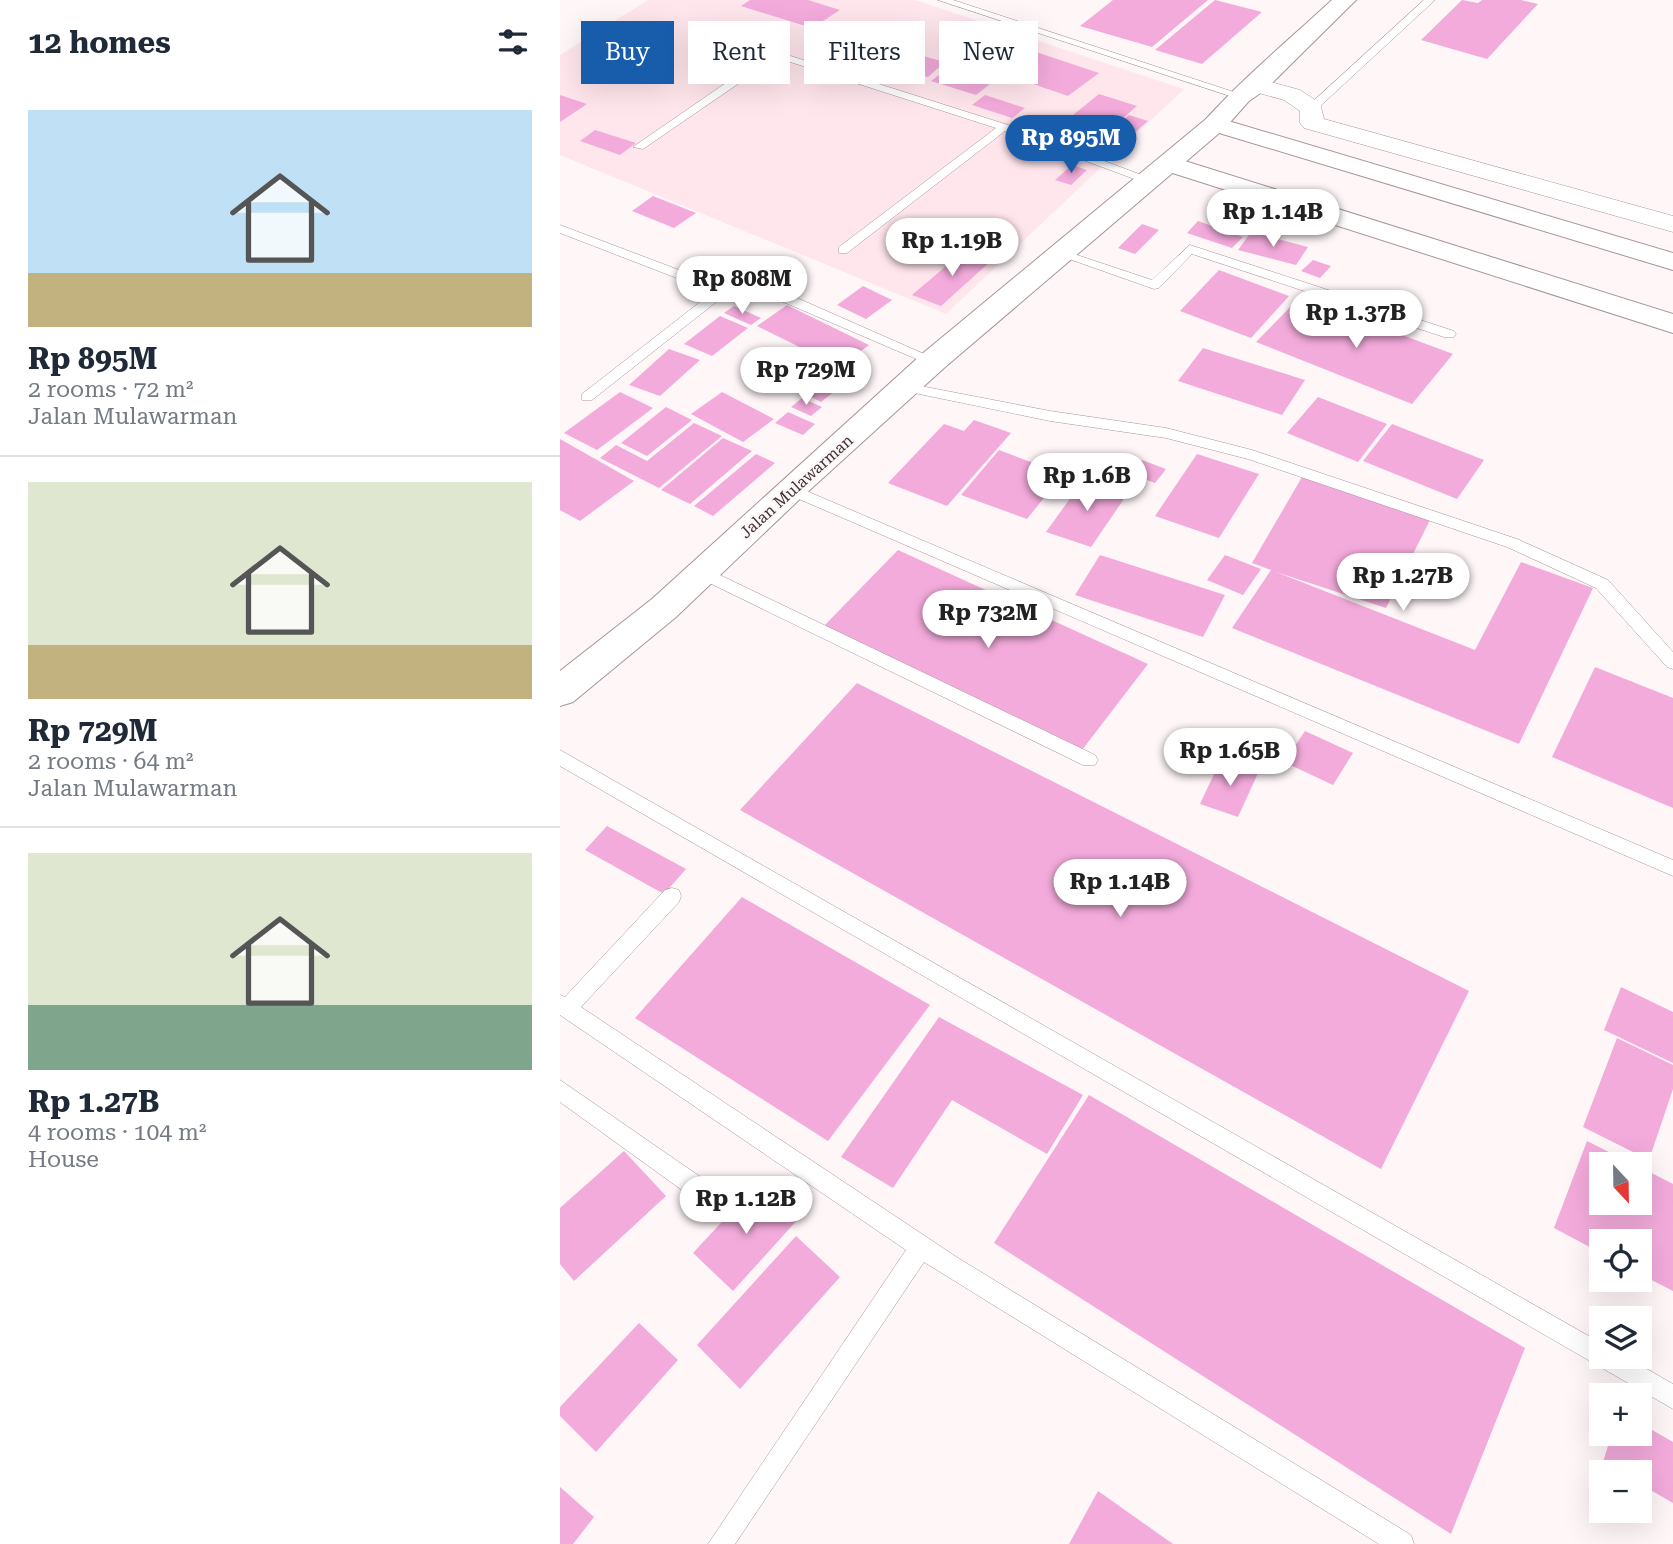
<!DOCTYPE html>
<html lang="en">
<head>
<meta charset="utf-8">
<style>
  body { margin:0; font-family:"Roboto Serif",serif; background:#f2f2f3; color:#1f2937; height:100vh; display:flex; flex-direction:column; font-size:26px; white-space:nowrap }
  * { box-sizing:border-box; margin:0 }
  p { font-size:23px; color:#747a83 }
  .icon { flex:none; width:38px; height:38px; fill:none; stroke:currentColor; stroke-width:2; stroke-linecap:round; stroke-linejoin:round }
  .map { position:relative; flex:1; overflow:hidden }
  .panel { display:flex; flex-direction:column; background:#fff; width:560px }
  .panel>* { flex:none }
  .guide { position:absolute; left:21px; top:21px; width:665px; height:63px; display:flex; gap:14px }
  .needle { width:46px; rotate:158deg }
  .buttons { position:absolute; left:1029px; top:1152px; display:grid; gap:14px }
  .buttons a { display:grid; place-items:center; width:63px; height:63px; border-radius:0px; background:#fff; box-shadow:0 7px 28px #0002; font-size:35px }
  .price { position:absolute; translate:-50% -60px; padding:0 16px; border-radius:24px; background:#fff; color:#222; font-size:23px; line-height:46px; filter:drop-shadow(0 2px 4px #0008) }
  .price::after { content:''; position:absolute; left:50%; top:42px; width:21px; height:16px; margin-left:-10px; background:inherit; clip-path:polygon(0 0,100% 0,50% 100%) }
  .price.on { background:#185cac; color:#fff }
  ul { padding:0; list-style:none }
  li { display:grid; align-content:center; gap:14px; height:371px; padding:0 28px }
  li+li { border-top:2px solid #e0e1e3 }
  li span { display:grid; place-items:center; height:217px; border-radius:0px; color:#555 }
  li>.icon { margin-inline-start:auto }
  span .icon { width:126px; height:126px; fill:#fffc; stroke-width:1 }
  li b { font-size:30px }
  h2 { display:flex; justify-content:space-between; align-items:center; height:84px; padding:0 28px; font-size:30px }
  .pill { padding:0 24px; border-radius:0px; background:#fff; box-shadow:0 7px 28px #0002; font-size:24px; line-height:63px }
  .pill.on { background:#185cac; color:#fff }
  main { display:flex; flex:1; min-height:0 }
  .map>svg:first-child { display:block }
  .built { fill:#ffe6ec }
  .building { fill:#f3abdb }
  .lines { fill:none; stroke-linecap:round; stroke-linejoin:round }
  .service-casing { stroke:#a89499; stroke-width:1 }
  .minor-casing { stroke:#a89499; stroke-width:1 }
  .tertiary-casing { stroke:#a89499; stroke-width:2 }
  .trunk-casing { stroke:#a89499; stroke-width:2 }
  .service { fill:#fff; fill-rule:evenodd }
  .minor { fill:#fff; fill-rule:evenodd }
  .tertiary { fill:#fff; fill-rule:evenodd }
  .trunk { fill:#fff; fill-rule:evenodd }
  .labels { text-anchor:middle; stroke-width:5; stroke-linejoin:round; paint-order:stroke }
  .far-street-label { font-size:16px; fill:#3d3436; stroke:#fff6f8 }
</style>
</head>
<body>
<main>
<section class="panel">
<h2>12 homes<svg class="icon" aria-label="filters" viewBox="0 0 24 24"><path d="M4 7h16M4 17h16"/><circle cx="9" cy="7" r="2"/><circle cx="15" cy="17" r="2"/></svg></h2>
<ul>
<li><span style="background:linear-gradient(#bfe0f5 75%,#c2b280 0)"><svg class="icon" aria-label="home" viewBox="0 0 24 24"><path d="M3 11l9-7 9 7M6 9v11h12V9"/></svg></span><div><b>Rp 895M</b><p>2 rooms · 72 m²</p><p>Jalan Mulawarman</p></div></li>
<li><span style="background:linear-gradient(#dfe7d0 75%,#c2b280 0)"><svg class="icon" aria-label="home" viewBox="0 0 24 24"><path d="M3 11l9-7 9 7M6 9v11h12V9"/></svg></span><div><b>Rp 729M</b><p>2 rooms · 64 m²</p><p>Jalan Mulawarman</p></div></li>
<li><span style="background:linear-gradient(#dfe7d0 70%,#7fa58c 0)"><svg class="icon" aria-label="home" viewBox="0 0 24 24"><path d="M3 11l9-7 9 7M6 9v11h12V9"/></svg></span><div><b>Rp 1.27B</b><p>4 rooms · 104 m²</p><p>House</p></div></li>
</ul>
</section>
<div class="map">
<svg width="1113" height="1544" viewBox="0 0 1113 1544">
  <rect width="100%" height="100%" fill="#fff6f8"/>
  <!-- built -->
  <polygon class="built" points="88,0 355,0 624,89 386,314 0,155 0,55"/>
  <!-- building -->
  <g class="building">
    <polygon points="190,0 248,0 280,10 252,28 181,6"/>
    <polygon points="553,0 648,0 592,47 520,26"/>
    <polygon points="655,0 702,12 642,64 595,50"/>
    <polygon points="902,0 918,3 922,0 961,0 978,4 927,59 861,40"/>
    <polygon points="289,34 325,45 312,54 276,43"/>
    <polygon points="440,40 539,73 508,96 408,62"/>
    <polygon points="184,46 205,53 188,64 167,57"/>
    <polygon points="397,47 412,52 400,61 385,56"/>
    <polygon points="334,51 350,56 338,64 322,59"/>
    <polygon points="363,56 385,62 368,77 345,72"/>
    <polygon points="395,63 439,77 416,95 371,81"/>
    <polygon points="539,94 577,106 552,128 513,115"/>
    <polygon points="0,95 27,104 0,122"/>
    <polygon points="425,95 465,108 452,118 412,105"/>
    <polygon points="569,115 588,121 574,133 555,127"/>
    <polygon points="35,130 76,143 60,155 20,141"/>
    <polygon points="512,165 527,170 511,185 495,180"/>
    <polygon points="93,196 136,213 114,228 72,211"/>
    <polygon points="638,221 683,237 672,248 627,233"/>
    <polygon points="582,224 599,230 575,254 558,248"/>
    <polygon points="691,232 748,247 736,265 678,250"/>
    <polygon points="405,250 432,260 381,306 352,295"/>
    <polygon points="753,260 771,266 760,278 741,271"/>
    <polygon points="659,270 729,296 691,338 620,311"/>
    <polygon points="303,286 332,300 306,319 277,305"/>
    <polygon points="740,297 893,354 852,404 696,342"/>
    <polygon points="227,305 309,345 280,367 197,326"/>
    <polygon points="174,306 201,318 191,325 164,313"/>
    <polygon points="160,316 188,328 152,356 124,344"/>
    <polygon points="643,348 745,380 722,415 618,381"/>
    <polygon points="109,349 140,360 100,396 69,385"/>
    <polygon points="238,352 291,378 261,402 207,374"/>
    <polygon points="60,392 93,408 37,450 4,433"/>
    <polygon points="162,392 214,419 183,442 131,414"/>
    <polygon points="758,397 827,424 798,462 727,433"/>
    <polygon points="242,398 262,407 251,416 231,407"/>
    <polygon points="106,407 132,420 87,456 61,443"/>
    <polygon points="228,412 255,424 243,435 215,423"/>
    <polygon points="414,420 451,433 387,506 328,483 384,424 404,431"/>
    <polygon points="134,423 162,436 99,488 40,458 56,445 87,461"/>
    <polygon points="832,424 924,460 897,499 803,461"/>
    <polygon points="163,438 192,451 130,504 101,490"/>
    <polygon points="0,439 74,481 20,521 0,510"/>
    <polygon points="439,450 503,474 467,519 401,495"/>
    <polygon points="196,454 215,463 153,516 134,506"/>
    <polygon points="637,454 699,474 659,538 595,516"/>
    <polygon points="582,460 606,469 595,483 570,474"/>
    <polygon points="742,477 871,518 826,608 716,572 915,650 961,562 1033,588 959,744 672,628 711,570 692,563"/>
    <polygon points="524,479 568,493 531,547 486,532"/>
    <polygon points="338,550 588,664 519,754 262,628"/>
    <polygon points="540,555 665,595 643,637 515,595"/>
    <polygon points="665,555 701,569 683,595 647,580"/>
    <polygon points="1035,667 1113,698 1113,808 992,757"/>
    <polygon points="297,683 909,991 821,1169 180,810"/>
    <polygon points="745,731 793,753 773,785 724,762"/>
    <polygon points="661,759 699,771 678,817 640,804"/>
    <polygon points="47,826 126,869 104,894 25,850"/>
    <polygon points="182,897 370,1005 268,1141 75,1018"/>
    <polygon points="1061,987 1113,1012 1113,1063 1044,1030"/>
    <polygon points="379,1017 523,1095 487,1154 392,1100 333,1188 281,1157"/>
    <polygon points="1057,1038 1113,1065 1113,1089 1089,1160 1023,1127"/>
    <polygon points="529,1095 965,1348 891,1534 434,1243"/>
    <polygon points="1027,1141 1073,1164 1041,1164 1041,1202 1080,1202 1080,1167 1113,1184 1113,1291 1080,1274 1080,1241 1041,1241 1041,1253 994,1228"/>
    <polygon points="64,1151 106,1196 14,1281 0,1264 0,1208"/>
    <polygon points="198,1183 239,1218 173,1291 133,1253"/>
    <polygon points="236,1236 280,1277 180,1389 137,1345"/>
    <polygon points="79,1323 118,1360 36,1452 0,1416 0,1407"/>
    <polygon points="1080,1423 1113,1442 1113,1503 1080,1484 1080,1472 1060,1472 1043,1462 1052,1433 1080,1433"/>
    <polygon points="0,1487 34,1517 13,1544 0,1544"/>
    <polygon points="538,1491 613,1544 509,1544"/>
  </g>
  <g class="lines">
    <defs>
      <g id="service">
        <polygon points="378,0 393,0 686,96 676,98"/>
        <polygon points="864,0 875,0 756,110 748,110 748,106"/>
        <polygon points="221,53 448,125 595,180 585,183 445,131 287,253 279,253 279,247 436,128 221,59 210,62 83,149 73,147 202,58"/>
        <polygon points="0,225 164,287 228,294 380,361 378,364 368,364 221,301 165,295 32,400 22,400 22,394 153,292 0,233"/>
        <polygon points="630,245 894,331 896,334 894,337 884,337 632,254 599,288 594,289 495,254 505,251 592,280"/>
        <polygon points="345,383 490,411 606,428 692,450 957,539 1048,580 1113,652 1113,669 1107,667 1036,588 947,547 688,459 606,438 490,421 340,390 338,387"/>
        <polygon points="230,484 1113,860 1113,876 225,493 223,489"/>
        <polygon points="141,566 535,755 538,760 535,765 523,765 135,576 133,572"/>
        <polygon points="0,750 1041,1343 1041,1356 1064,1356 1113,1384 1113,1409 0,766"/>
        <polygon points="112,888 119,890 121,896 119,902 21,1007 398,1258 851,1535 854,1544 819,1544 364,1262 175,1544 148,1544 346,1250 0,1015 0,995 5,997 105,890"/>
        <polygon points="0,1080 171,1198 174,1206 171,1214 163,1217 155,1214 0,1102"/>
      </g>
      <polygon id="minor" points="696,78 740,90 760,103 764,119 1113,216 1113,232 744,128 740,123 740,111 724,100 688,90 685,85 688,80"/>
      <g id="tertiary">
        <polygon points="655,117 1113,253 1113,270 646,129 643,124 646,119"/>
        <polygon points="609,156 1113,314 1113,333 600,169 596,164 600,159"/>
      </g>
      <path id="trunk" d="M 772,0 L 796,0 L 705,90 L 689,101 L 664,129 L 384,368 L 242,497 L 116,617 L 13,702 L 0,706 L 0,671 L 92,599 L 362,354 L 646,119 C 685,76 730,39 772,0 Z"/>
    </defs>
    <!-- service casing -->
    <use href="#service" class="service-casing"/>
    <!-- minor casing -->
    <use href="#minor" class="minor-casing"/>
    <!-- tertiary casing -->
    <use href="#tertiary" class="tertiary-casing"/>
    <!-- trunk casing -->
    <use href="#trunk" class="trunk-casing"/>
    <!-- service -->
    <use href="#service" class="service"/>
    <!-- minor -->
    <use href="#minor" class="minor"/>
    <!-- tertiary -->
    <use href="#tertiary" class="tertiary"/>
    <!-- trunk -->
    <use href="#trunk" class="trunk"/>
  </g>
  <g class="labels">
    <!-- far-street labels -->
    <g class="far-street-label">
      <text transform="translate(236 486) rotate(-42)" y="6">Jalan Mulawarman</text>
    </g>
  </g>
</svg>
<div class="buttons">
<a><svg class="needle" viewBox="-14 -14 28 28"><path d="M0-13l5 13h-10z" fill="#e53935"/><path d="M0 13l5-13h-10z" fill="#747a83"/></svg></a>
<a><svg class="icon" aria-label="locate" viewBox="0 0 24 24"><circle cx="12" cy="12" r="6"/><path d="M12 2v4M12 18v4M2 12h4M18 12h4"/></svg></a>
<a><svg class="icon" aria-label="layers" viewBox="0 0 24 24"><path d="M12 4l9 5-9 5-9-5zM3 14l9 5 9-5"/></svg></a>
<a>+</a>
<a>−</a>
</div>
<b class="price on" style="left:511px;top:175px">Rp 895M</b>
<b class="price" style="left:713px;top:249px">Rp 1.14B</b>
<b class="price" style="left:392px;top:278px">Rp 1.19B</b>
<b class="price" style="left:182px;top:316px">Rp 808M</b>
<b class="price" style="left:796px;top:350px">Rp 1.37B</b>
<b class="price" style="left:246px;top:407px">Rp 729M</b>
<b class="price" style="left:527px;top:513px">Rp 1.6B</b>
<b class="price" style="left:843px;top:613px">Rp 1.27B</b>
<b class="price" style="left:428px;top:650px">Rp 732M</b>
<b class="price" style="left:670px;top:788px">Rp 1.65B</b>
<b class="price" style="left:560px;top:919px">Rp 1.14B</b>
<b class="price" style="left:186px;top:1236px">Rp 1.12B</b>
<div class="guide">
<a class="pill on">Buy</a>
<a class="pill">Rent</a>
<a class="pill">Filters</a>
<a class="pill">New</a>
</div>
</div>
</main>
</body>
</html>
